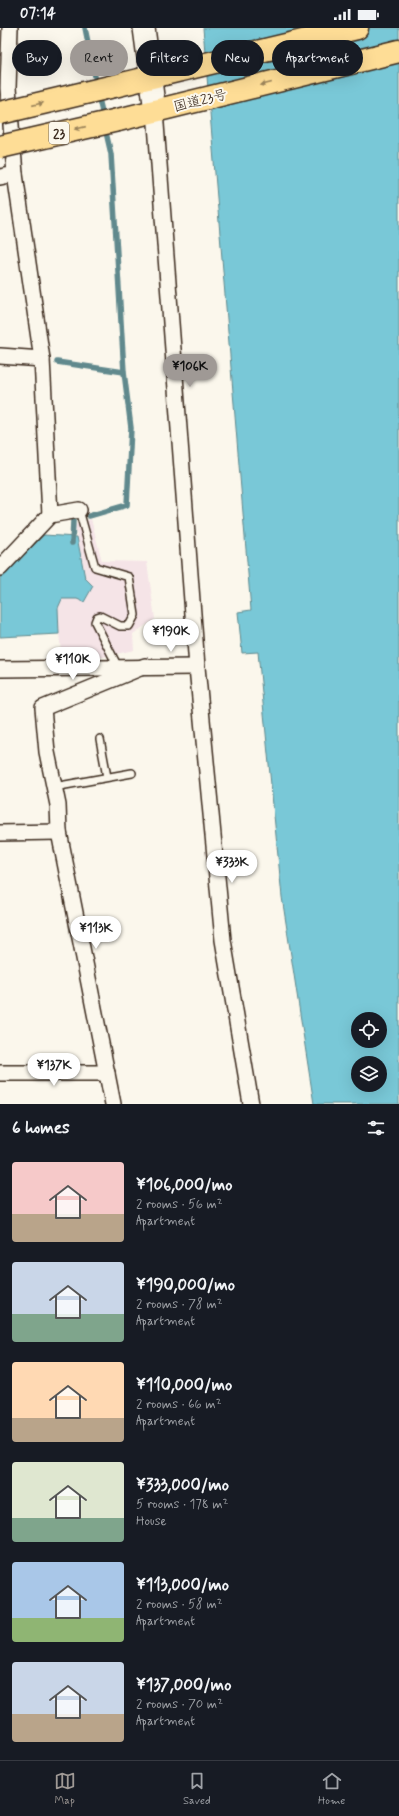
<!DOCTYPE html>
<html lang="en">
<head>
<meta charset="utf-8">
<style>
  body { margin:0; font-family:Mynerve,"Klee One",sans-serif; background:#242831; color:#f1f3f6; height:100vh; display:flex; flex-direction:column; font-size:15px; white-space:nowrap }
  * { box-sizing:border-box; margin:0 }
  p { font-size:13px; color:#9ea1a6 }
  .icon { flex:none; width:22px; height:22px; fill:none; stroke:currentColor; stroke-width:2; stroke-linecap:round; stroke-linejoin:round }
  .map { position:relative; height:1076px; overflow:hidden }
  .sheet { display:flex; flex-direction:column; background:#171b24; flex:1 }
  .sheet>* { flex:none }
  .banner { position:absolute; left:12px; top:12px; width:375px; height:36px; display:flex; gap:8px }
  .tools { position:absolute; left:351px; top:984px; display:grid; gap:8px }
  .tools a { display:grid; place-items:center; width:36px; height:36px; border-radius:50%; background:#171b24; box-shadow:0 4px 16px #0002; font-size:20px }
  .price { position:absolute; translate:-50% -34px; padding:0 9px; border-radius:14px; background:#fff; color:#222; font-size:13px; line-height:26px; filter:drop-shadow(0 1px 2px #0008) }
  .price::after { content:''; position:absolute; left:50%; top:24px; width:12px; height:9px; margin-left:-6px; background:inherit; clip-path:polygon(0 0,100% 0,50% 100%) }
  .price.active { background:#9f9995; color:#111 }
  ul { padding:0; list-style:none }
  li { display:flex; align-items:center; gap:12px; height:100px; padding:0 12px }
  li span { display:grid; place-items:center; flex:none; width:112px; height:80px; border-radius:4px; color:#555 }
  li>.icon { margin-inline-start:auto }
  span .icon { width:48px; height:48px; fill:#fffc; stroke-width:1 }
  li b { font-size:17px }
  h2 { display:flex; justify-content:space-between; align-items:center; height:48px; padding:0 12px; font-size:17px }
  .chip { padding:0 14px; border-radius:18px; background:#171b24; box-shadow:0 4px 16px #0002; font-size:14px; line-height:36px }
  .chip.active { background:#9f9995; color:#111 }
  .status { display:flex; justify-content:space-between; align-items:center; height:28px; padding:0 20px; background:#171b24; direction:ltr }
  .status svg { height:11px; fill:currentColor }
  .menu { display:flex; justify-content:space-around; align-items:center; height:56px; border-top:1px solid #363941; background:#171b24; font-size:11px; color:#9ea1a6 }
  .menu a { display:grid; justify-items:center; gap:2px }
  .menu .active { color:#9f9995 }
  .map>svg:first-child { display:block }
  .built { fill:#f5e4e7 }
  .water { fill:#79c8d7; stroke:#60898d; fill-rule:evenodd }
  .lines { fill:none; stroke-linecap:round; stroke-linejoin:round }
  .stream { stroke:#60898d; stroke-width:5.5 }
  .lane-casing { stroke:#3b2a1e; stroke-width:10 }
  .street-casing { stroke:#3b2a1e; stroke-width:18 }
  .secondary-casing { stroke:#3b2a1e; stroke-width:24 }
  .highway-casing { stroke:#3b2a1e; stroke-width:25 }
  .lane { stroke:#fbf7ec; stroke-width:7 }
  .street { stroke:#fbf7ec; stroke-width:15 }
  .secondary { stroke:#fbf7ec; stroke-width:21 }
  .highway { stroke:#fedd96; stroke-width:22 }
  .highway-bridge-casing { stroke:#3b2a1e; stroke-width:25; stroke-linecap:butt }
  .highway-bridge { stroke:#fedd96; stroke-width:22 }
  .oneway { fill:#9c845a }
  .labels { text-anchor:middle; stroke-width:4; stroke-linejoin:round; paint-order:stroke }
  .shield { fill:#fbf7ec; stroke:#75685c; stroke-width:1 }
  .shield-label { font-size:13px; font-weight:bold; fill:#3b2a1e }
  .street-label { font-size:14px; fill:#3b2a1e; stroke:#fbf7ec }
</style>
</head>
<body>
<div class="status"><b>07:14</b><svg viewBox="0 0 49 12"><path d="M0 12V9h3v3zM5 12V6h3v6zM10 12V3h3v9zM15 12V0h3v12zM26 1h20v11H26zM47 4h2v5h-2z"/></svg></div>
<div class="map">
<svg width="399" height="1076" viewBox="0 0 399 1076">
  <rect width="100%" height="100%" fill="#fbf7ec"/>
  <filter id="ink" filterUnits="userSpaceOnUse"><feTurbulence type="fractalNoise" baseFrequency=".025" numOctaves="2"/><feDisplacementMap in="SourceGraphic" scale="8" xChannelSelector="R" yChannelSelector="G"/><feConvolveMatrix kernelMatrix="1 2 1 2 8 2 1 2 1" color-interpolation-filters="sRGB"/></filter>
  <g filter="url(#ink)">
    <!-- built -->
    <polygon class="built" points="91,491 102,533 147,534 155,591 133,606 134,622 103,629 62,631 59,606 58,580 62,571 77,571 84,573 93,558 85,550 75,497"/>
    <!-- water -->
    <g class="water">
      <path d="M 203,0 L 399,0 L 399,1076 L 314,1076 L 282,869 L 258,624 L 242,625 L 238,584 L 251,582 ZM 358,991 L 380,991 L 380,1013 L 358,1013 ZM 358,1035 L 380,1035 L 380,1057 L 358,1057 Z"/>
      <polygon points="44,507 77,509 85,550 93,558 84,574 77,571 62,571 58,580 59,606 0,609 0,550"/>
    </g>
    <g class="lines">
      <!-- stream -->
      <g class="stream">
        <polyline points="85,0 97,58"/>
        <polyline points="98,67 104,92"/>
        <polyline points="57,334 124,344"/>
        <polyline points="89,488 127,477 131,400 124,344 111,126 105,100"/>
        <polyline points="72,515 73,493"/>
      </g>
      <defs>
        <g id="lane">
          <polyline points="79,482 95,539 129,549 135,587 129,598 120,598 100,588 97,589 95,594 118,639"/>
          <polyline points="100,711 107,749"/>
          <polyline points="54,759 132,745"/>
        </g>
        <g id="street">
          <polyline points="155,83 197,639 223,912 251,1076"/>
          <polyline points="15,146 42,331 50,487"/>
          <polyline points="0,149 15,146 8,60 10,0"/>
          <polyline points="0,328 42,331"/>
          <polyline points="0,540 50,487 79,482"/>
          <polyline points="0,641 197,639"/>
          <polyline points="0,805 59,804"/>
          <polyline points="0,1045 107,1045"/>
          <polyline points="113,1076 59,804 58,777 47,724 43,680 145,638"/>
        </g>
        <polyline id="secondary" points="144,0 155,83"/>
        <g id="highway">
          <polyline points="114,58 357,0"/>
          <polyline points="118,92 399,23"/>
        </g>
      </defs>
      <!-- lane casing -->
      <use href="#lane" class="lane-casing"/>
      <!-- street casing -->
      <use href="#street" class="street-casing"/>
      <!-- secondary casing -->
      <use href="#secondary" class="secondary-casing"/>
      <!-- highway casing -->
      <use href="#highway" class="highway-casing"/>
      <!-- lane -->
      <use href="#lane" class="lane"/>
      <!-- street -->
      <use href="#street" class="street"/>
      <!-- secondary -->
      <use href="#secondary" class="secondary"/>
      <!-- highway -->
      <use href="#highway" class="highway"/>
      <defs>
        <g id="highway-bridge">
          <polyline points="0,85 114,58"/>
          <polyline points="0,119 118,92"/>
        </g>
      </defs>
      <!-- highway-bridge casing -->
      <use href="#highway-bridge" class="highway-bridge-casing"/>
      <!-- highway-bridge -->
      <use href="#highway-bridge" class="highway-bridge"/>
    </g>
    <!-- one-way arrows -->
    <defs><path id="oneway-solid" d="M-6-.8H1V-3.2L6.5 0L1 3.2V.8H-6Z"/></defs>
    <g class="oneway">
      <use href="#oneway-solid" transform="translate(266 56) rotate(166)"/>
      <use href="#oneway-solid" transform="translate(38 76) rotate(-13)"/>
      <use href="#oneway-solid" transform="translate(80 100) rotate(167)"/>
    </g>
  </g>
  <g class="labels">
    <!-- shield labels -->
    <rect class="shield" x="49" y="94" width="20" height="22" rx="3"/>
    <g class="shield-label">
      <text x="59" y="110">23</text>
    </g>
    <!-- street labels -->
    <g class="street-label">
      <text transform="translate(200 72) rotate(-14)" y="5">国道23号</text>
    </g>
  </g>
</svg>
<div class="tools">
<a><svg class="icon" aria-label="locate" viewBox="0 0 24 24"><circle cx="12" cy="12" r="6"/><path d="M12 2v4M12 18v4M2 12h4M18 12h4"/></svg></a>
<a><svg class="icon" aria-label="layers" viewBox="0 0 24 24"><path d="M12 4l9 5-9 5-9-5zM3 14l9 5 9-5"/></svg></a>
</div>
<b class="price active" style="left:190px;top:360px">¥106K</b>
<b class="price" style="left:171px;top:625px">¥190K</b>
<b class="price" style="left:73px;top:653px">¥110K</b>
<b class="price" style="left:232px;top:856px">¥333K</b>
<b class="price" style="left:96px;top:922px">¥113K</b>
<b class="price" style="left:54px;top:1059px">¥137K</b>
<div class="banner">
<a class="chip">Buy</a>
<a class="chip active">Rent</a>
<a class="chip">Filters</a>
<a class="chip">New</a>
<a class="chip">Apartment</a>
</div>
</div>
<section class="sheet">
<h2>6 homes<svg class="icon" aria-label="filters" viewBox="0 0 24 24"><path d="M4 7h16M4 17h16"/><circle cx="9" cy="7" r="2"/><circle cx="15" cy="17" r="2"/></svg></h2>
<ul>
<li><span style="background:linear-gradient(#f6c9c9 65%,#b9a48a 0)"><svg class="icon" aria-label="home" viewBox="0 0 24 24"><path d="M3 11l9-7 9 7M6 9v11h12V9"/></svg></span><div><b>¥106,000/mo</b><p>2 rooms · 56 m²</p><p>Apartment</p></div></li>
<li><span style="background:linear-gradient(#c9d6e8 65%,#7fa58c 0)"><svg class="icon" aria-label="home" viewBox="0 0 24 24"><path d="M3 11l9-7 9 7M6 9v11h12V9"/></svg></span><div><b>¥190,000/mo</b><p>2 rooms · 78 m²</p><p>Apartment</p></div></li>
<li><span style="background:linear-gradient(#ffd9b3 70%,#b9a48a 0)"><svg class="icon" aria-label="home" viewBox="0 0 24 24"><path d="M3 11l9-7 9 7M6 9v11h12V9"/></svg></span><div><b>¥110,000/mo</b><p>2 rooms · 66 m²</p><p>Apartment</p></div></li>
<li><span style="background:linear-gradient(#dfe7d0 70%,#7fa58c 0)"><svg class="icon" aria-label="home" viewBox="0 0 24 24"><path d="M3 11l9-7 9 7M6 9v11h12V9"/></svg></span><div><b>¥333,000/mo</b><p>5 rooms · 178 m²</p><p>House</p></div></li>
<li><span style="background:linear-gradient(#a9c7e8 70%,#8fb573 0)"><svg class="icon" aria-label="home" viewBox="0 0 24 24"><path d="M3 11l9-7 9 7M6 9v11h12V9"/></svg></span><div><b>¥113,000/mo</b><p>2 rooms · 58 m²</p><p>Apartment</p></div></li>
<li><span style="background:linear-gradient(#c9d6e8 65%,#b9a48a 0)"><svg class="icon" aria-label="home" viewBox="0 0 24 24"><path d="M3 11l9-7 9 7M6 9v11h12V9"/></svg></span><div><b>¥137,000/mo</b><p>2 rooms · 70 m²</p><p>Apartment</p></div></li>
</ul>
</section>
<nav class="menu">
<a class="active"><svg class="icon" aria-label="map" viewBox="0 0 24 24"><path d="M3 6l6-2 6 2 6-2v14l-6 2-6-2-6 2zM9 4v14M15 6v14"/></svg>Map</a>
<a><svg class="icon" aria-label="saved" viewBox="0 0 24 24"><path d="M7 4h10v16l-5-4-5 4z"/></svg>Saved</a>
<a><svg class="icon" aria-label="home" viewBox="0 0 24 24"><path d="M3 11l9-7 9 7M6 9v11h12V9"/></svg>Home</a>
</nav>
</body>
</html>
